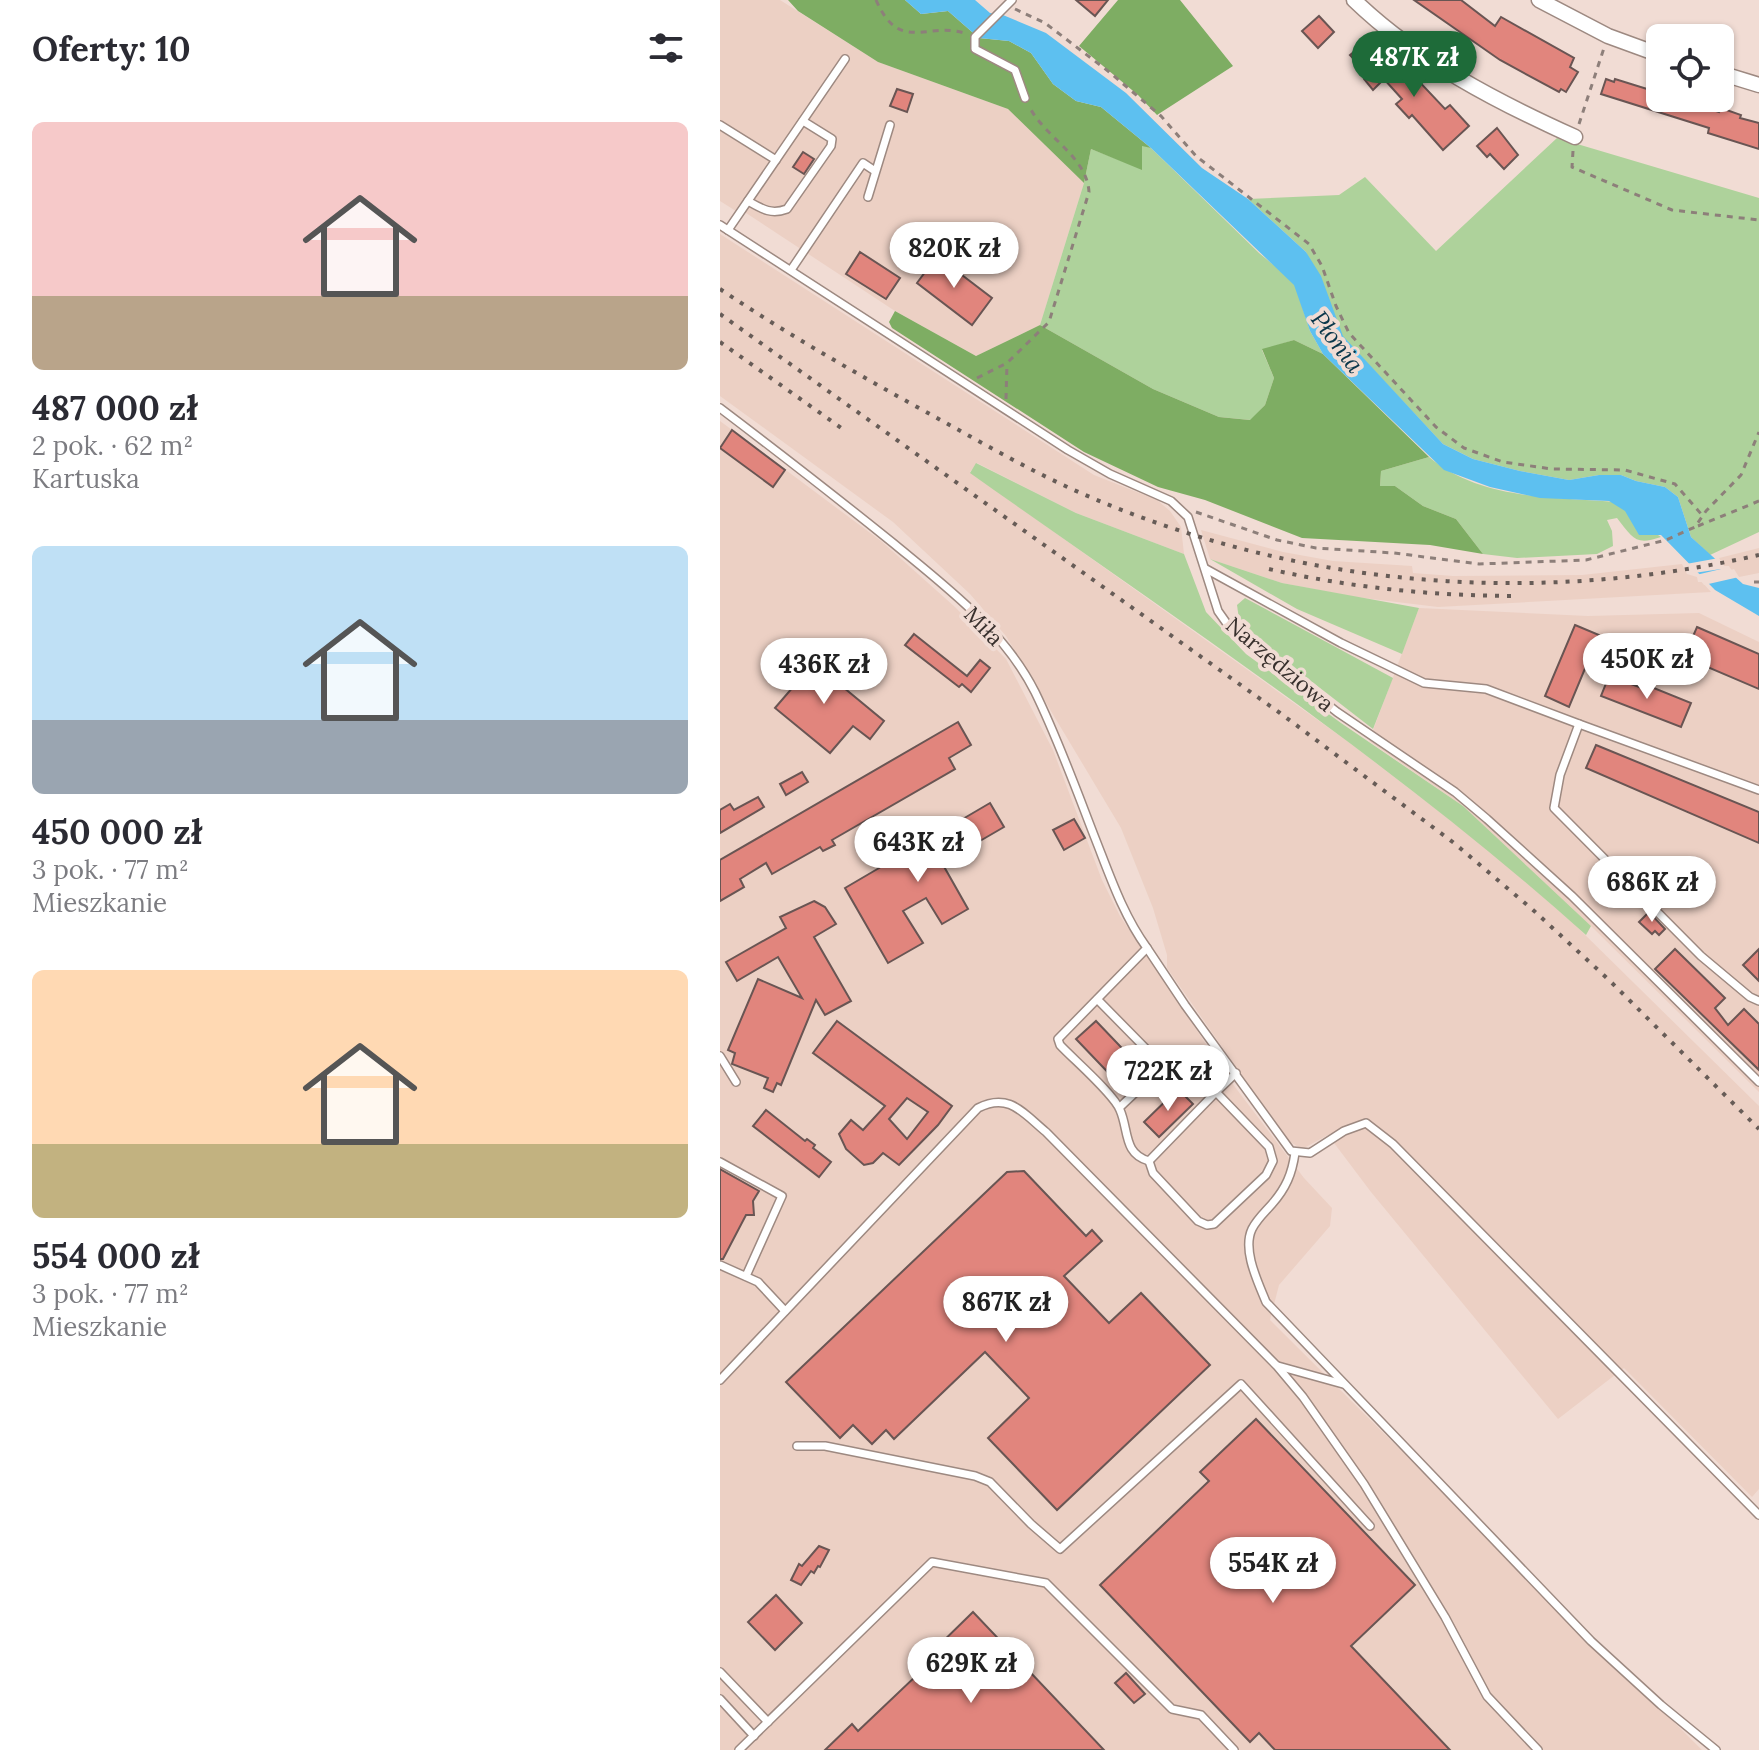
<!DOCTYPE html>
<html lang="pl">
<head>
<meta charset="utf-8">
<style>
  body { margin:0; font-family:Lora,serif; background:#f2f2f3; color:#2b2b33; height:100vh; display:flex; flex-direction:column; font-size:30px; white-space:nowrap }
  * { box-sizing:border-box; margin:0 }
  p { font-size:26px; color:#7c7c81 }
  .icon { flex:none; width:44px; height:44px; fill:none; stroke:currentColor; stroke-width:2; stroke-linecap:round; stroke-linejoin:round }
  .map { position:relative; flex:1; overflow:hidden }
  .side { display:flex; flex-direction:column; background:#fff; width:720px }
  .side>* { flex:none }
  .buttons { position:absolute; left:926px; top:24px; display:grid; gap:16px }
  .buttons a { display:grid; place-items:center; width:88px; height:88px; border-radius:12px; background:#fff; box-shadow:0 2px 6px #0004; font-size:40px }
  .price { position:absolute; translate:-50% -68px; padding:0 18px; border-radius:28px; background:#fff; color:#222; font-size:26px; line-height:52px; filter:drop-shadow(0 2px 4px #0008) }
  .price::after { content:''; position:absolute; left:50%; top:48px; width:24px; height:18px; margin-left:-12px; background:inherit; clip-path:polygon(0 0,100% 0,50% 100%) }
  .price.on { background:#1e6b39; color:#fff }
  ul { padding:0; list-style:none }
  li { display:grid; align-content:center; gap:16px; height:424px; padding:0 32px }
  li span { display:grid; place-items:center; height:248px; border-radius:12px; color:#555 }
  li>.icon { margin-inline-start:auto }
  span .icon { width:144px; height:144px; fill:#fffc; stroke-width:1 }
  li b { font-size:34px }
  h2 { display:flex; justify-content:space-between; align-items:center; height:96px; padding:0 32px; font-size:34px }
  main { display:flex; flex:1; min-height:0 }
  .map>svg:first-child { display:block }
  .built { fill:#ecd0c4 }
  .green { fill:#aed29b }
  .forest { fill:#7ead63 }
  .water { fill:#5dc0f0 }
  .pier { fill:#f1dcd4 }
  .building { fill:#e1857d; stroke:#695553; stroke-width:2; fill-rule:evenodd }
  .lines { fill:none; stroke-linecap:round; stroke-linejoin:round }
  .lane-casing { stroke:#9d8981; stroke-width:10 }
  .street-casing { stroke:#9d8981; stroke-width:17 }
  .path { stroke:#8d7f7a; stroke-width:3; stroke-dasharray:6 6; stroke-linecap:butt }
  .lane { stroke:#fff; stroke-width:7 }
  .street { stroke:#fff; stroke-width:14 }
  .rail { stroke:#675c57; stroke-width:4; stroke-dasharray:4 8; stroke-linecap:butt }
  .labels { text-anchor:middle; stroke-width:8; stroke-linejoin:round; paint-order:stroke }
  .street-label { font-size:22px; fill:#38302d; stroke:#f1dcd4 }
  .water-label { font-size:24px; font-style:italic; fill:#0a374b; stroke:#f1dcd4 }
</style>
</head>
<body>
<main>
<section class="side">
<h2>Oferty: 10<svg class="icon" aria-label="filters" viewBox="0 0 24 24"><path d="M4 7h16M4 17h16"/><circle cx="9" cy="7" r="2"/><circle cx="15" cy="17" r="2"/></svg></h2>
<ul>
<li><span style="background:linear-gradient(#f6c9c9 70%,#b9a48a 0)"><svg class="icon" aria-label="home" viewBox="0 0 24 24"><path d="M3 11l9-7 9 7M6 9v11h12V9"/></svg></span><div><b>487 000 zł</b><p>2 pok. · 62 m²</p><p>Kartuska</p></div></li>
<li><span style="background:linear-gradient(#bfe0f5 70%,#9aa5b1 0)"><svg class="icon" aria-label="home" viewBox="0 0 24 24"><path d="M3 11l9-7 9 7M6 9v11h12V9"/></svg></span><div><b>450 000 zł</b><p>3 pok. · 77 m²</p><p>Mieszkanie</p></div></li>
<li><span style="background:linear-gradient(#ffd9b3 70%,#c2b280 0)"><svg class="icon" aria-label="home" viewBox="0 0 24 24"><path d="M3 11l9-7 9 7M6 9v11h12V9"/></svg></span><div><b>554 000 zł</b><p>3 pok. · 77 m²</p><p>Mieszkanie</p></div></li>
</ul>
</section>
<div class="map">
<svg width="1039" height="1750" viewBox="0 0 1039 1750">
  <rect width="100%" height="100%" fill="#f1dcd4"/>
  <!-- built -->
  <g class="built">
    <polygon points="0,0 60,0 158,62 288,109 364,183 320,325 256,356 175,311 26,213 19,213 0,201"/>
    <polygon points="0,234 374,475 437,500 450,511 461,527 464,554 356,513 257,463 250,472 630,743 768,849 854,924 1039,1106 1039,1489 1032,1497 904,1368 838,1419 651,1192 608,1135 582,1149 567,1140 447,968 447,955 433,908 401,828 286,636 250,594 173,522 0,396"/>
    <polygon points="0,421 161,541 235,607 286,659 333,750 382,880 400,916 515,1087 584,1178 612,1208 610,1226 559,1285 550,1320 982,1750 0,1750"/>
    <polygon points="481,530 563,552 613,561 692,566 693,573 733,576 862,575 962,564 967,574 977,577 978,582 982,582 991,592 718,607 635,597 562,583 490,559"/>
    <polygon points="1039,548 1039,573 1019,577 1014,569 1011,570 1009,566 1004,566 1003,560 1000,561 999,558"/>
    <polygon points="699,608 868,616 979,613 1039,642 1039,1092 871,926 743,806 649,741"/>
  </g>
  <!-- green -->
  <g class="green">
    <polygon points="837,138 1039,198 1039,532 990,555 971,537 958,497 945,487 916,481 901,475 879,475 849,480 800,471 753,459 723,444 622,336 586,252 528,199 619,195 645,177 716,251"/>
    <polygon points="422,145 431,148 539,253 574,282 590,331 603,354 574,340 542,350 554,378 545,405 531,420 499,417 433,389 320,325 364,183 371,149 422,169"/>
    <path d="M 709,457 C 764,503 841,496 908,503 L 923,525 L 941,537 C 915,546 913,538 897,518 L 887,520 L 892,531 L 893,546 L 877,554 L 797,558 L 763,554 L 736,519 L 703,506 L 675,486 L 660,486 L 661,471 Z"/>
    <path d="M 256,463 L 356,513 L 464,554 L 486,612 L 526,654 L 621,723 L 743,806 L 871,926 L 866,935 C 674,763 459,621 250,473 Z"/>
    <polygon points="490,559 562,583 699,608 682,654 577,609"/>
    <polygon points="525,598 673,678 653,729 520,626 517,605"/>
  </g>
  <!-- forest -->
  <g class="forest">
    <polygon points="68,0 185,0 201,14 228,11 259,38 289,41 311,53 333,84 356,101 381,107 431,148 422,146 422,170 371,149 364,183 288,109 158,62 78,11"/>
    <polygon points="398,0 460,0 513,66 437,115 418,95 359,46"/>
    <polygon points="175,311 256,356 320,325 433,389 499,417 530,420 545,405 554,378 542,349 574,340 603,354 709,457 661,471 660,486 675,486 703,506 736,519 763,554 710,545 582,538 485,500 438,487 364,452 172,328 169,322"/>
  </g>
  <!-- water -->
  <polygon class="water" points="185,0 255,0 270,13 283,15 326,33 406,93 482,168 528,199 586,252 601,276 623,336 723,444 753,459 800,471 849,480 879,475 901,475 916,481 945,487 958,497 971,537 1023,584 1039,588 1039,616 995,590 941,535 919,535 905,511 889,501 820,498 770,487 724,470 603,354 590,331 574,285 431,148 381,107 356,101 333,84 311,53 289,41 259,38 228,11 201,14"/>
  <!-- pier -->
  <polygon class="pier" points="999,558 1004,566 1008,566 1019,577 984,585 976,575 1001,569 974,573 966,564"/>
  <!-- building -->
  <g class="building">
    <polygon points="356,0 388,0 375,16"/>
    <polygon points="694,0 741,0 775,26 781,17 854,58 850,67 858,72 846,92 841,89 839,92 780,60"/>
    <polygon points="599,16 614,32 598,48 582,31"/>
    <polygon points="642,45 660,64 663,61 667,66 671,62 688,81 694,76 725,109 730,105 749,126 723,150 692,115 689,118 676,104 682,99 664,79 653,90 644,79 649,75 630,55"/>
    <polygon points="886,79 894,82 895,79 940,93 940,98 956,98 999,112 1001,108 1021,115 1020,118 1039,123 1039,149 988,133 989,128 881,94"/>
    <polygon points="177,89 193,94 187,112 170,106"/>
    <polygon points="777,128 798,155 784,169 770,154 767,157 757,146"/>
    <polygon points="83,152 94,159 84,174 73,167"/>
    <polygon points="140,252 180,278 166,299 126,274"/>
    <polygon points="217,256 272,298 252,325 197,283"/>
    <polygon points="12,430 65,470 53,487 0,448"/>
    <polygon points="855,625 879,635 849,707 825,696"/>
    <polygon points="977,627 1039,654 1039,689 964,657"/>
    <polygon points="194,634 247,676 260,660 270,668 251,692 242,684 239,687 185,645"/>
    <polygon points="83,654 164,721 150,739 133,726 110,753 55,708 74,686 64,679"/>
    <polygon points="889,676 922,688 924,684 971,703 961,727 881,696"/>
    <polygon points="238,722 251,745 229,758 235,769 112,840 115,845 103,851 100,847 52,874 46,863 20,879 24,887 0,901 0,860"/>
    <polygon points="876,745 1039,812 1039,843 866,768"/>
    <polygon points="82,772 88,782 66,795 60,784"/>
    <polygon points="38,797 44,807 0,833 0,810 10,804 14,810"/>
    <polygon points="270,803 284,827 222,863 248,909 222,924 206,898 183,911 203,943 168,963 125,888"/>
    <polygon points="354,819 365,838 344,850 333,830"/>
    <polygon points="94,901 105,907 116,924 94,937 131,1001 105,1015 96,1000 61,1085 57,1083 53,1092 44,1088 48,1078 12,1064 15,1053 8,1050 38,979 82,998 58,957 17,981 6,962 66,928 60,917"/>
    <polygon points="929,912 945,929 939,935 935,931 932,934 919,922"/>
    <polygon points="955,949 1005,998 995,1008 1008,1025 1024,1009 1039,1024 1039,1070 935,969"/>
    <polygon points="1039,949 1039,981 1023,965"/>
    <path d="M 117,1021 L 232,1106 L 218,1125 L 179,1165 L 163,1153 L 153,1163 L 144,1165 L 126,1149 L 119,1134 L 131,1120 L 143,1130 L 165,1106 L 93,1053 ZM 187,1098 L 208,1112 L 187,1139 L 169,1119 Z"/>
    <polygon points="376,1021 420,1067 401,1086 356,1039"/>
    <polygon points="458,1089 473,1104 439,1137 424,1122"/>
    <polygon points="46,1110 85,1141 87,1139 95,1145 93,1148 111,1162 99,1177 33,1126"/>
    <polygon points="0,1169 39,1191 33,1201 34,1215 26,1215 3,1259 0,1259"/>
    <polygon points="304,1171 366,1236 372,1230 382,1241 344,1276 389,1323 421,1293 490,1365 337,1510 268,1438 309,1398 265,1352 174,1439 166,1430 152,1444 133,1425 120,1438 66,1382 287,1172"/>
    <polygon points="536,1419 695,1585 631,1646 730,1750 555,1750 539,1733 530,1742 380,1585 489,1481 480,1472"/>
    <polygon points="99,1546 109,1550 100,1567 98,1566 94,1573 91,1571 81,1585 71,1580 79,1564 82,1566"/>
    <polygon points="56,1595 82,1623 55,1650 28,1622"/>
    <polygon points="253,1612 384,1750 105,1750 132,1724 138,1731 216,1657 212,1652"/>
    <polygon points="406,1673 425,1694 414,1703 395,1683"/>
  </g>
  <g class="lines">
    <defs>
      <g id="lane">
        <polyline points="292,0 255,37 255,49 295,70 305,98"/>
        <polyline points="0,125 56,160"/>
        <polyline points="148,197 170,125"/>
        <path d="M 28,201 C 42,209 51,215 67,209 L 111,146 L 112,139 L 83,121"/>
        <polyline points="0,225 348,450 390,474 451,501 468,517 498,611 510,628 617,712 735,792 767,819 852,896 1039,1082"/>
        <polyline points="8,230 125,59"/>
        <polyline points="71,270 143,163 155,171"/>
        <path d="M 0,408 C 58,452 116,497 173,543 C 225,586 284,630 315,692 C 338,739 356,789 375,838 C 390,876 403,915 427,948 L 338,1039 L 340,1045 C 353,1059 394,1094 400,1110 C 409,1130 403,1154 429,1161 L 496,1092 L 483,1085 L 439,1070 L 437,1060 L 377,999"/>
        <polyline points="486,569 621,643 704,683 766,689 859,724"/>
        <polyline points="1039,790 859,724 840,775 834,808 981,956 1030,997 1039,1001"/>
        <polyline points="427,948 465,1005 571,1151 590,1153 624,1131 646,1123 673,1144 1039,1515"/>
        <polyline points="0,1056 16,1082"/>
        <polyline points="400,1107 439,1070"/>
        <path d="M 575,1153 C 572,1174 566,1188 552,1204 C 545,1212 537,1219 532,1229 C 522,1250 538,1282 546,1302 L 871,1641 L 941,1705 L 996,1750"/>
        <polyline points="429,1161 433,1173 478,1221 487,1225 494,1224 546,1175 553,1161 549,1147 496,1092 516,1073"/>
        <polyline points="0,1162 62,1196 26,1276"/>
        <polyline points="0,1265 38,1282 65,1311"/>
        <polyline points="558,1366 623,1384"/>
        <path d="M 0,1380 L 258,1108 C 289,1092 303,1113 326,1132 L 557,1366 L 583,1397 L 644,1484 L 725,1617 L 767,1696 L 818,1750"/>
        <polyline points="77,1446 105,1446 255,1476 270,1482 311,1524 340,1549 521,1384 650,1526"/>
        <polyline points="0,1672 48,1722"/>
        <polyline points="0,1699 34,1736"/>
        <polyline points="19,1750 212,1562 326,1583 452,1709 481,1715 514,1750"/>
      </g>
      <g id="street">
        <path d="M 634,0 C 696,60 777,102 855,137"/>
        <polyline points="819,0 888,36 940,55"/>
        <polyline points="1000,73 1039,85"/>
      </g>
    </defs>
    <!-- lane casing -->
    <use href="#lane" class="lane-casing"/>
    <!-- street casing -->
    <use href="#street" class="street-casing"/>
    <!-- path -->
    <g class="path">
      <path d="M 156,0 C 180,55 208,20 247,34"/>
      <polyline points="295,9 325,23 388,71 441,116 476,156 589,244 602,266 616,306 629,333 716,427 744,448 783,462 832,469 905,470 955,484 982,515"/>
      <polyline points="859,124 884,48"/>
      <polyline points="853,151 852,167 952,210 1039,220"/>
      <path d="M 257,378 L 287,363 L 329,322 L 369,192 C 367,156 324,137 309,106"/>
      <polyline points="286,399 287,363"/>
      <polyline points="476,512 557,540 596,548 674,553 759,564 866,560 946,540 975,527 986,511 1021,475 1039,432"/>
      <polyline points="978,526 1039,501"/>
      <polyline points="1034,582 1039,582"/>
    </g>
    <!-- lane -->
    <use href="#lane" class="lane"/>
    <!-- street -->
    <use href="#street" class="street"/>
    <!-- rail -->
    <g class="rail">
      <path d="M 0,289 C 67,334 137,374 208,413 C 259,441 310,471 363,494 C 577,587 812,607 1039,555"/>
      <polyline points="0,314 560,713 734,843 812,909 889,980 1039,1129"/>
      <polyline points="0,342 127,432"/>
      <path d="M 549,569 C 632,588 715,596 799,596"/>
    </g>
  </g>
  <g class="labels">
    <!-- street labels -->
    <g class="street-label">
      <text transform="translate(264 626) rotate(46)" y="8">Miła</text>
      <text transform="translate(560 664) rotate(40)" y="8">Narzędziowa</text>
    </g>
    <!-- water labels -->
    <g class="water-label">
      <text transform="translate(617 342) rotate(53)" y="8">Płonia</text>
    </g>
  </g>
</svg>
<div class="buttons">
<a><svg class="icon" aria-label="locate" viewBox="0 0 24 24"><circle cx="12" cy="12" r="6"/><path d="M12 2v4M12 18v4M2 12h4M18 12h4"/></svg></a>
</div>
<b class="price on" style="left:694px;top:99px">487K zł</b>
<b class="price" style="left:234px;top:290px">820K zł</b>
<b class="price" style="left:927px;top:701px">450K zł</b>
<b class="price" style="left:104px;top:706px">436K zł</b>
<b class="price" style="left:198px;top:884px">643K zł</b>
<b class="price" style="left:932px;top:924px">686K zł</b>
<b class="price" style="left:448px;top:1113px">722K zł</b>
<b class="price" style="left:286px;top:1344px">867K zł</b>
<b class="price" style="left:553px;top:1605px">554K zł</b>
<b class="price" style="left:251px;top:1705px">629K zł</b>
</div>
</main>
</body>
</html>
